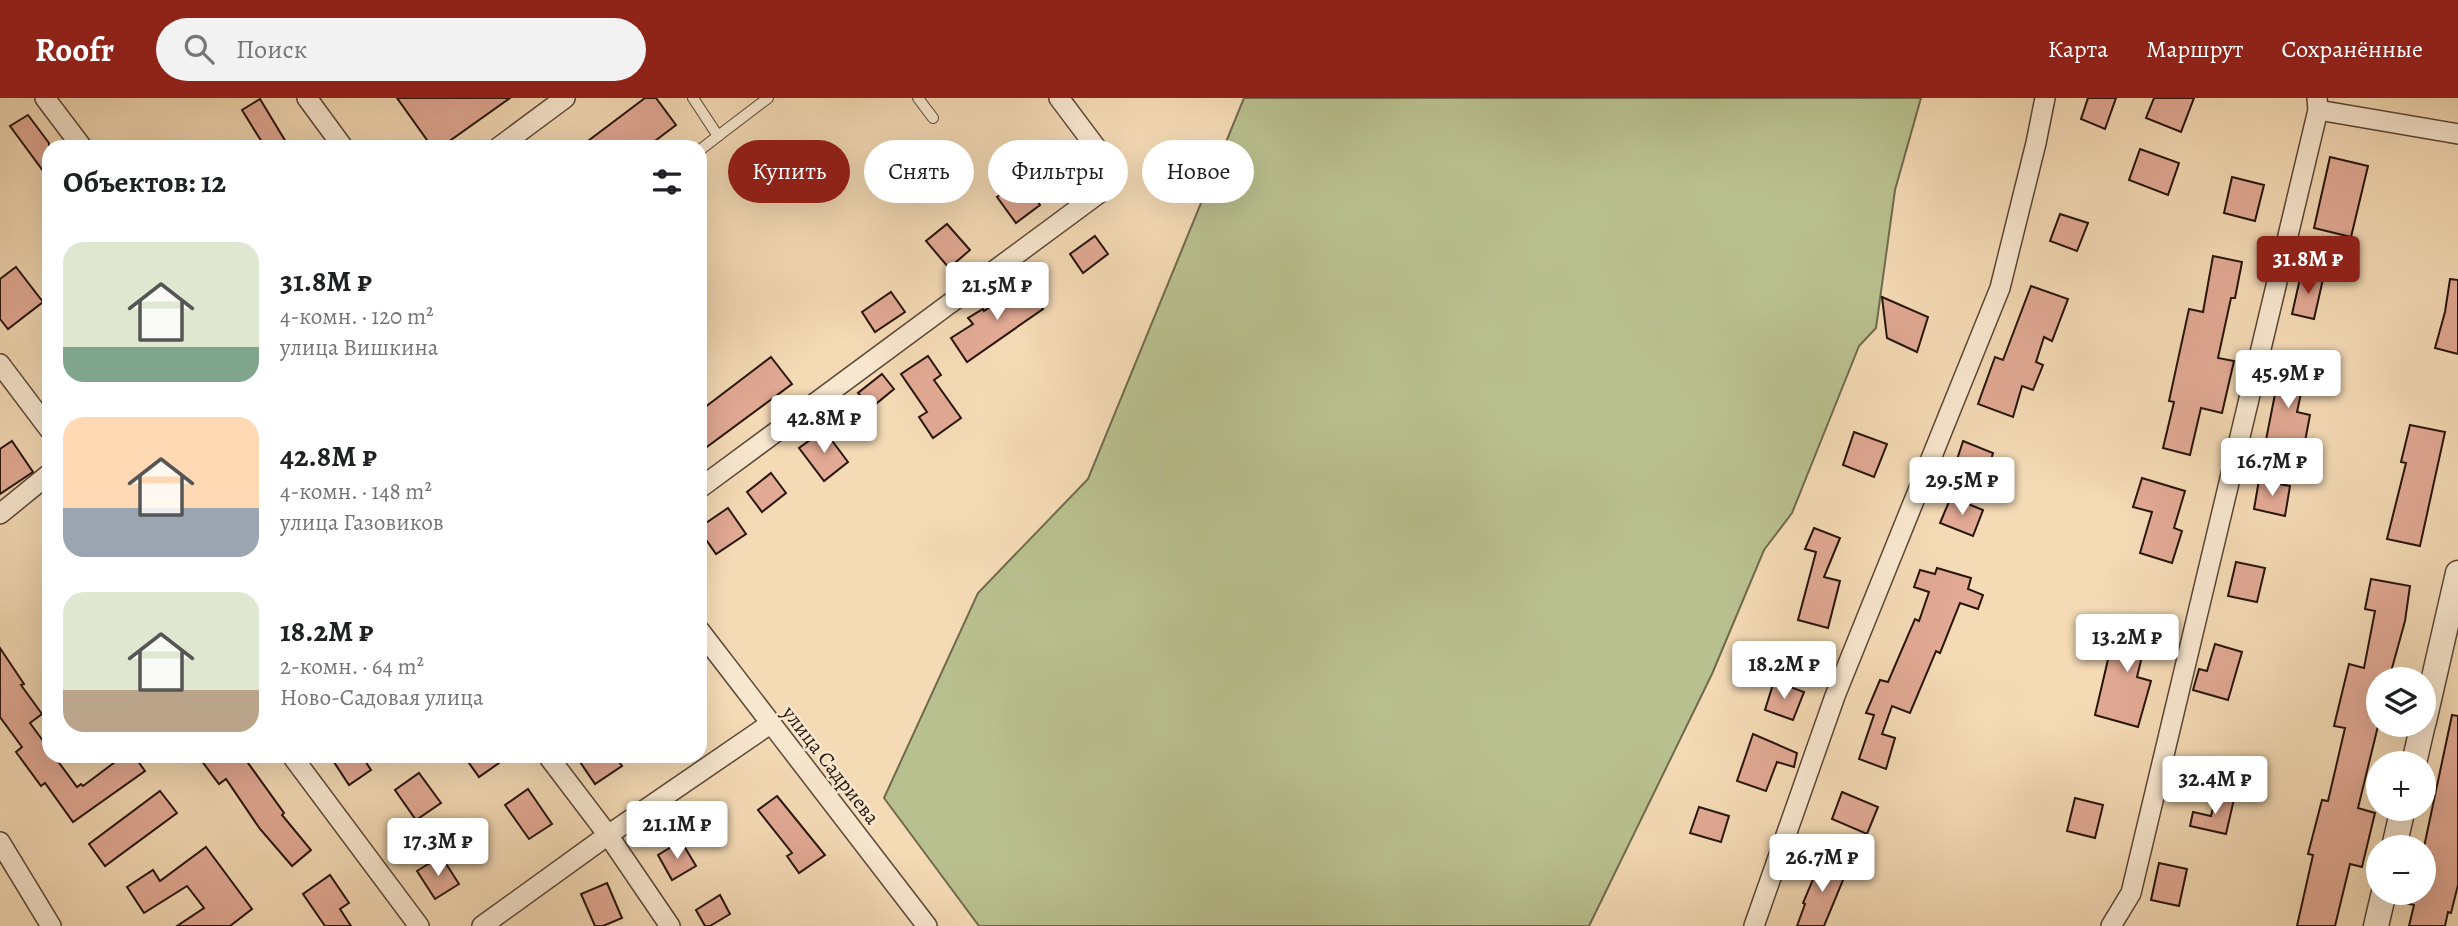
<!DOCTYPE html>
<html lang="ru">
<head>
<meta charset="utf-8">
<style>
  body { margin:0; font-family:Alegreya,serif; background:#f2f2f2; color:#202124; height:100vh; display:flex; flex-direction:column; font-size:26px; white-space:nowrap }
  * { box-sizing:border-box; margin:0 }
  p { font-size:23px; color:#757577 }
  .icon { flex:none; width:38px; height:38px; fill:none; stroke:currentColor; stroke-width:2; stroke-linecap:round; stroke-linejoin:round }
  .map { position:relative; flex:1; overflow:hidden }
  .sheet { position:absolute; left:42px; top:42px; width:665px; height:623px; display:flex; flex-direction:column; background:#fff; border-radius:21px; box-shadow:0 7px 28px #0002 }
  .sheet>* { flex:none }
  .top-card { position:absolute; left:728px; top:42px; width:665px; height:63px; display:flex; gap:14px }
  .fabs { position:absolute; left:2366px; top:569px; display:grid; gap:14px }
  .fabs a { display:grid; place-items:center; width:70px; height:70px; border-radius:50%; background:#fff; box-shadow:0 7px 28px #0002; font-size:35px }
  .price { position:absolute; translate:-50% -60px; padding:0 16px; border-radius:7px; background:#fff; color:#222; font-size:23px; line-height:46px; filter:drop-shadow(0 2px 4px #0008) }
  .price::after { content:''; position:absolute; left:50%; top:42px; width:21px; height:16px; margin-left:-10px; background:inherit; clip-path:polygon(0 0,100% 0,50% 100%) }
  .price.on { background:#8f2418; color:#fff }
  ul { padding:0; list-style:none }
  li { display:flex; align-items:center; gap:21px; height:175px; padding:0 21px }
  li span { display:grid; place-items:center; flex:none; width:196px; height:140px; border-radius:21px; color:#555 }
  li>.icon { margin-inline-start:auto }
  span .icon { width:84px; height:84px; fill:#fffc; stroke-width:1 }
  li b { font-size:30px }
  h2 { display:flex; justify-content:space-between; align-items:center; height:84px; padding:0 21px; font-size:30px }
  .tag { padding:0 24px; border-radius:32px; background:#fff; box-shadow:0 7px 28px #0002; font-size:24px; line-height:63px }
  .tag.on { background:#8f2418; color:#fff }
  header { display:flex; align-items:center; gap:42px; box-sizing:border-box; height:98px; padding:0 35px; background:#8f2418; color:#fff }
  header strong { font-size:33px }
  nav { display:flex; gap:38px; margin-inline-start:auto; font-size:24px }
  .search { width:490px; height:63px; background:#f2f2f2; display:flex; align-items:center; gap:18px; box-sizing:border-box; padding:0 24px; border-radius:38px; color:#757577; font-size:26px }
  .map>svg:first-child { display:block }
  .green { fill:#b9c08f; stroke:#706a4d; stroke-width:2 }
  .building { fill:#e2a994; stroke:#27150b; stroke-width:2 }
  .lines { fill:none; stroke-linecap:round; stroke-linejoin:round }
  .service-casing { stroke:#5a4636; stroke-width:12 }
  .minor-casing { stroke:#5a4636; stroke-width:22 }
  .tertiary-casing { stroke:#5a4636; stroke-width:27 }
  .service { stroke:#f8e7cf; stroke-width:10 }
  .minor { stroke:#f8e7cf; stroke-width:19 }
  .tertiary { stroke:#f8e7cf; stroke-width:24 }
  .labels { text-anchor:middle; stroke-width:5; stroke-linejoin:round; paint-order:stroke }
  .street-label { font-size:21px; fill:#27150b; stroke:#f8e7cf }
</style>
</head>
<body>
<header>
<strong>Roofr</strong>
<div class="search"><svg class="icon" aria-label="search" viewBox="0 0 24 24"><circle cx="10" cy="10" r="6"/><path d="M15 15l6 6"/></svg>Поиск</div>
<nav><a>Карта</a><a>Маршрут</a><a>Сохранённые</a></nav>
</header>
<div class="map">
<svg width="2458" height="828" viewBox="0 0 2458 828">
  <rect width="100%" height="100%" fill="#f4dab5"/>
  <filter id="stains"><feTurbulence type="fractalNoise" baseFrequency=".00286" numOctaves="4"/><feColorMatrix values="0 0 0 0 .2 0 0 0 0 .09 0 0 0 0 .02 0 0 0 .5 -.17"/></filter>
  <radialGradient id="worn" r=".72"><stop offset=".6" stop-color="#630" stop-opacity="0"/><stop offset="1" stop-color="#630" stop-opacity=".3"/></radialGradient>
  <!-- green -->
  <polygon class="green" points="1244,0 1921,0 1895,92 1876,230 1859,248 1792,415 1764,452 1712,576 1589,828 979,828 884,700 978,495 1088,381"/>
  <!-- building -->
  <g class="building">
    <polygon points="397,0 510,0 441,49 432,49"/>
    <polygon points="645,0 656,0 676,27 647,49 580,49"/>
    <polygon points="2088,0 2116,0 2105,31 2081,21"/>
    <polygon points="2154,0 2194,0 2181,34 2146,20"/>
    <polygon points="260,1 289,49 265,49 242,12"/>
    <polygon points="28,17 49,45 49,81 10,28"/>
    <polygon points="2140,51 2179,65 2168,97 2129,82"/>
    <polygon points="2330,59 2368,68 2351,139 2314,130"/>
    <polygon points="2232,79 2264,87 2255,123 2224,115"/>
    <polygon points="1021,81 1040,107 1016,125 997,99"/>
    <polygon points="2060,116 2088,125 2077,153 2050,143"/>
    <polygon points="947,126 970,152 949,170 926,143"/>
    <polygon points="1095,138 1108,156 1083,175 1070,156"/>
    <polygon points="2213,158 2242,164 2235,200 2231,200 2218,260 2234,263 2222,315 2201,310 2190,357 2163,350 2174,304 2169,303 2189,211 2203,214"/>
    <polygon points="16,169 43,204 8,231 0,221 0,181"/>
    <polygon points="2301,176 2323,181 2314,221 2292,216"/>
    <polygon points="2450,181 2458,182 2458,256 2435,250 2445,214"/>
    <polygon points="1024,185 1043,211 967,264 951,240 973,226 968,220 983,211 984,213"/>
    <polygon points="2031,188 2068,201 2052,243 2044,239 2036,264 2043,267 2033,292 2022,288 2013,319 1978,306 1995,259 2003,262"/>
    <polygon points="891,194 905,214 875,234 862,214"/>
    <polygon points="1882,199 1928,219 1917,254 1887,240"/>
    <polygon points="928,258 941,277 934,282 961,320 933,340 919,319 927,314 901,276"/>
    <polygon points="2289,258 2308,262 2297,314 2310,317 2302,359 2264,352 2276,291 2268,290 2273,269 2286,272"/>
    <polygon points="771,259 792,286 700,354 700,313"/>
    <polygon points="882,276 894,291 871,310 858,295"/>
    <polygon points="2410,327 2445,334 2420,448 2387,441 2406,365 2401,364"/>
    <polygon points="824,332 848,364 824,383 799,350"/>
    <polygon points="1854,334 1887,346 1874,379 1843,367"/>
    <polygon points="12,343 33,374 0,396 0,351"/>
    <polygon points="1963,343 1993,355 1985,381 1954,371"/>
    <polygon points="771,375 786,395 762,414 747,394"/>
    <polygon points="2142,380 2185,393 2174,430 2182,433 2172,465 2140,455 2152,414 2133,409"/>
    <polygon points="2259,382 2290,388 2285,418 2254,411"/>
    <polygon points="1951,399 1983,412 1973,438 1940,425"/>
    <polygon points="728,410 746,436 716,456 700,433 700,429"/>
    <polygon points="1814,430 1840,440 1824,479 1840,483 1828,530 1798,522 1816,454 1805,451"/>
    <polygon points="2236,464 2265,470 2257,504 2228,498"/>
    <polygon points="1937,470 1971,480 1968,491 1983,497 1978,511 1960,505 1940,555 1936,553 1910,615 1892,608 1882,636 1895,640 1886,671 1859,661 1874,617 1866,615 1880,582 1888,584 1915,521 1919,523 1929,494 1914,489 1920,472 1935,476"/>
    <polygon points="2371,481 2410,488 2405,523 2389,581 2378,581 2378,628 2358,710 2375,715 2362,769 2350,766 2335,828 2297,828 2313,757 2308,756 2322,702 2328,703 2345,630 2334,628 2349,566 2364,570 2375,513 2365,511"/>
    <polygon points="2117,523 2165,534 2160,554 2144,550 2137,579 2151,583 2138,629 2095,617"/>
    <polygon points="2215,546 2242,554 2228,602 2193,592 2199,571 2207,573"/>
    <polygon points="0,550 24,586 21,587 42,616 30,625 49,651 49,658 54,658 77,689 81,686 83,688 123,658 134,658 145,673 73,724 45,685 41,688 16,654 22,649 0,619"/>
    <polygon points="1774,583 1804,594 1793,622 1765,612"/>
    <polygon points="2452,617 2458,618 2458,787 2451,815 2448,814 2445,828 2409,828 2414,807 2397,803 2398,794 2424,794 2424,749"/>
    <polygon points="1753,636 1797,655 1794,669 1777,664 1766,693 1737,683"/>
    <polygon points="198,658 243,658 284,715 282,717 311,752 292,768 260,731 226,681 219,686"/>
    <polygon points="330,658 362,658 371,672 349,687"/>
    <polygon points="464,658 509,658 479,679"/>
    <polygon points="576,658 615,658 622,668 595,686"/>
    <polygon points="419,675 441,705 416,722 395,692"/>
    <polygon points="528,691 552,726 529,741 505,707"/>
    <polygon points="160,693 177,715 105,768 89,746"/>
    <polygon points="1842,694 1878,709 1867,736 1832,721"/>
    <polygon points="2216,697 2234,701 2226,736 2190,728 2193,714 2211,718"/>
    <polygon points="777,698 825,757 799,775 787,758 792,755 758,712"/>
    <polygon points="2075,700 2103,707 2095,740 2067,733"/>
    <polygon points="1699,709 1729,718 1721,744 1690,735"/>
    <polygon points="681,743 696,768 672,782 658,757"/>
    <polygon points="206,749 252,811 230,828 177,828 204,810 187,788 144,815 127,789 153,772 160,783"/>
    <polygon points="441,758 459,786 435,801 417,773"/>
    <polygon points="1822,760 1848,770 1824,828 1797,828 1805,806 1803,805"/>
    <polygon points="2159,765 2187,771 2179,808 2151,802"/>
    <polygon points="330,777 349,805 340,811 351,828 325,828 303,796"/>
    <polygon points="607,785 622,820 603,828 595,828 581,796"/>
    <polygon points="720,797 730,816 710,828 705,828 696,812"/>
  </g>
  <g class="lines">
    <defs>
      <g id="service">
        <polyline points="693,0 718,38 700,52"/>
        <polyline points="918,0 933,20"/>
        <polyline points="718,38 768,0"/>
      </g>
      <g id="minor">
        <polyline points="45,0 82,49"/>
        <polyline points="307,0 343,49"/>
        <polyline points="2318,12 2458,36"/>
        <polyline points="499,49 565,0"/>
        <polyline points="0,266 49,331"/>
        <polyline points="700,390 1098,96 1101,76 1101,56 1059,0"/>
        <polyline points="0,416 49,376"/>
        <polyline points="700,533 927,828"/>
        <polyline points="292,658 419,828"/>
        <polyline points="548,658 608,737 670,828"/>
        <polyline points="0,744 51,828"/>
        <polyline points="482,828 608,737 770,626"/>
        <polyline points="1754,828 1835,598 2000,190 2036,45 2045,0"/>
        <polyline points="2111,828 2131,795 2318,12 2317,0"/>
      </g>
      <g id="tertiary">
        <polyline points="2424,623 2458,475"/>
        <polyline points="2414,665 2423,626"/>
        <polyline points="2394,749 2403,710"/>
        <polyline points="2376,828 2384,794"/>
      </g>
    </defs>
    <!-- service casing -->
    <use href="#service" class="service-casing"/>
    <!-- minor casing -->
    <use href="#minor" class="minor-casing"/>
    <!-- tertiary casing -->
    <use href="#tertiary" class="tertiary-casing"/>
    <!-- service -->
    <use href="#service" class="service"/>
    <!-- minor -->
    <use href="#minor" class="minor"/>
    <!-- tertiary -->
    <use href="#tertiary" class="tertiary"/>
  </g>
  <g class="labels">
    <!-- street labels -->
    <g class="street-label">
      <text transform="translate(831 667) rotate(52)" y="7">улица Садриева</text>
    </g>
  </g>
  <rect width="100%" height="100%" filter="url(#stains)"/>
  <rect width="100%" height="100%" fill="url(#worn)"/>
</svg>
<div class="fabs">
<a><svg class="icon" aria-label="layers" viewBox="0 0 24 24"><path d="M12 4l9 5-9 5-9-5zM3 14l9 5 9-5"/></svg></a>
<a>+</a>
<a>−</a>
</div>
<b class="price on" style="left:2308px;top:198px">31.8M ₽</b>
<b class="price" style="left:997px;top:224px">21.5M ₽</b>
<b class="price" style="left:2288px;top:312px">45.9M ₽</b>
<b class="price" style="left:824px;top:357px">42.8M ₽</b>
<b class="price" style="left:2272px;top:400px">16.7M ₽</b>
<b class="price" style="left:1962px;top:419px">29.5M ₽</b>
<b class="price" style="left:2127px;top:576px">13.2M ₽</b>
<b class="price" style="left:1784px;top:603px">18.2M ₽</b>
<b class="price" style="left:2215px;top:718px">32.4M ₽</b>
<b class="price" style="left:677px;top:763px">21.1M ₽</b>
<b class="price" style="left:438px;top:780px">17.3M ₽</b>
<b class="price" style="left:1822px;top:796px">26.7M ₽</b>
<div class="top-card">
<a class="tag on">Купить</a>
<a class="tag">Снять</a>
<a class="tag">Фильтры</a>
<a class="tag">Новое</a>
</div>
<section class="sheet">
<h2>Объектов: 12<svg class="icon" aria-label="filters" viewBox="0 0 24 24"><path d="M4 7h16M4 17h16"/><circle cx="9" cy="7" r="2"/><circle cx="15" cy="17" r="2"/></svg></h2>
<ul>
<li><span style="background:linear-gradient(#dfe7d0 75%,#7fa58c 0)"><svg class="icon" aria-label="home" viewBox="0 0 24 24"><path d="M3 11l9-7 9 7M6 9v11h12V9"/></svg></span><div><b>31.8M ₽</b><p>4-комн. · 120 m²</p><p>улица Вишкина</p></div></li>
<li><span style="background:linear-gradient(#ffd9b3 65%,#9aa5b1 0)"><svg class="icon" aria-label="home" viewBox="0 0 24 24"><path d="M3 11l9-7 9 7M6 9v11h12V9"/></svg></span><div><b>42.8M ₽</b><p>4-комн. · 148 m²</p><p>улица Газовиков</p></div></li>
<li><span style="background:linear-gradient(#dfe7d0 70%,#b9a48a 0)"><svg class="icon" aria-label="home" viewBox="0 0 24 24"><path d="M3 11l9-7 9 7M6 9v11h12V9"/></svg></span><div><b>18.2M ₽</b><p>2-комн. · 64 m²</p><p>Ново-Садовая улица</p></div></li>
</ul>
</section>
</div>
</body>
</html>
